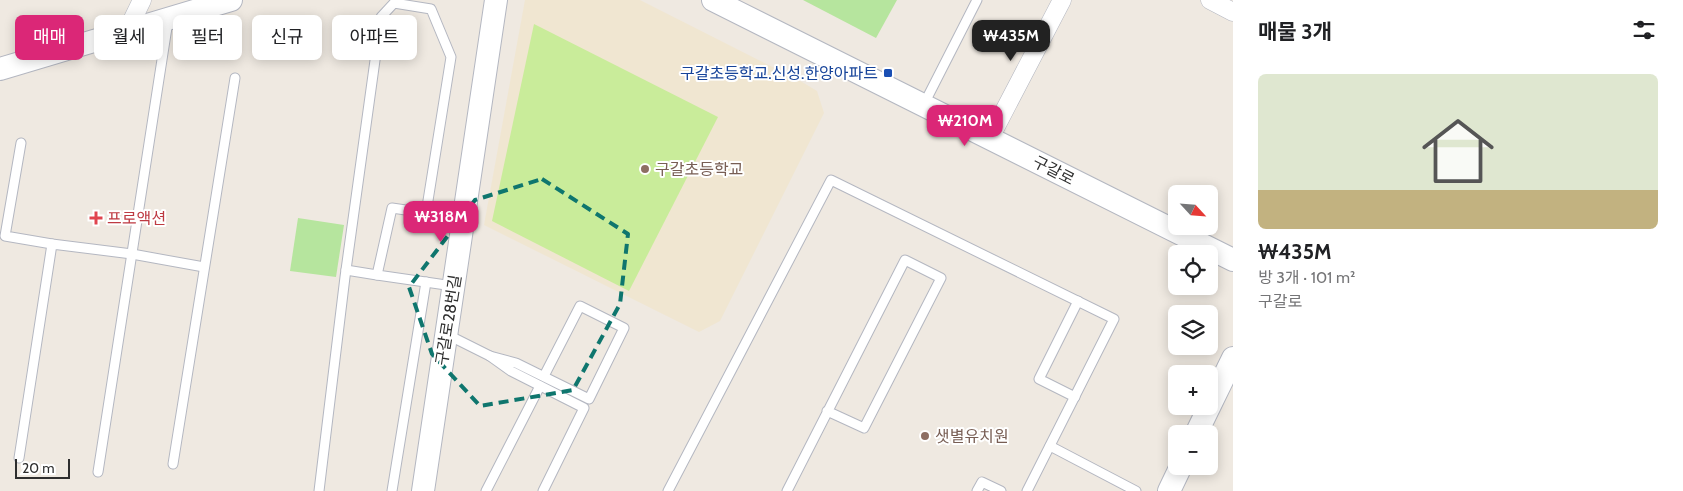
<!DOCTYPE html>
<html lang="ko">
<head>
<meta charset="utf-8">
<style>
  body { margin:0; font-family:Cabin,"Noto Sans KR",sans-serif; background:#f6f6f6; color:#202124; height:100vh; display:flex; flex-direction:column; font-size:19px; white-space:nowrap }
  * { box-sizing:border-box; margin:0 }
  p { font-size:16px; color:#757577 }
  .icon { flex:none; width:28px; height:28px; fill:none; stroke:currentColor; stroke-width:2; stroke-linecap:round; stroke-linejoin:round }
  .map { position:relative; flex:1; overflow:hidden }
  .sheet { display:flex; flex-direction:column; background:#fff; width:450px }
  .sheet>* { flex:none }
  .hud { position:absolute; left:15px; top:15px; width:475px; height:45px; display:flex; gap:10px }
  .needle { width:32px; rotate:116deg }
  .fabs { position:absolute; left:1168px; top:185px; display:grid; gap:10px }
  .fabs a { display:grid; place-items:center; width:50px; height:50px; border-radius:8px; background:#fff; box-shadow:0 2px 12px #0003; font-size:25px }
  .scale { position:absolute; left:15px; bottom:12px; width:55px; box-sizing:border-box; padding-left:5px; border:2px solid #2e2e2e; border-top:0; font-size:14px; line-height:18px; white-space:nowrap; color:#2e2e2e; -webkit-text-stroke:4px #fff; paint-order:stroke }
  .price { position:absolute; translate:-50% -42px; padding:0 11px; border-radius:10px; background:#db2777; color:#fff; font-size:16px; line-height:32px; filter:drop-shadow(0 1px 2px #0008) }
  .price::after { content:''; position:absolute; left:50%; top:30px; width:15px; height:11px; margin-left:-8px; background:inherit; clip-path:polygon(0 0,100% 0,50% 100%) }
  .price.active { background:#222; color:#fff }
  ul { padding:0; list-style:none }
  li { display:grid; align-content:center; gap:10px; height:265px; padding:0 25px }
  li+li { border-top:1px solid #e0e0e0 }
  li span { display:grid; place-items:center; height:155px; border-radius:8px; color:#555 }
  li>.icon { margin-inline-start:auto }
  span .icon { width:90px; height:90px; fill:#fffc; stroke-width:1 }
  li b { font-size:21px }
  h2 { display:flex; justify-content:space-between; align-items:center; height:60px; padding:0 25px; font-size:21px }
  .pill { padding:0 18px; border-radius:8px; background:#fff; box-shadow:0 2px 12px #0003; font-size:18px; line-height:45px }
  .pill.active { background:#db2777; color:#fff }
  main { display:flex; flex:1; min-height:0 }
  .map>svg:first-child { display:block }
  .education { fill:#f0e6d1 }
  .green { fill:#b6e59e }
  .pitch { fill:#c9ec9a }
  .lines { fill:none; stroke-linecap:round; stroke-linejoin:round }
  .service-casing { stroke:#b4b7c1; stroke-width:11 }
  .minor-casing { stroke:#b4b7c1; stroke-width:19 }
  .tertiary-casing { stroke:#b4b7c1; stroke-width:24 }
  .service { stroke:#fff; stroke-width:9 }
  .minor { stroke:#fff; stroke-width:18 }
  .tertiary { stroke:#fff; stroke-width:22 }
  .marked { fill:none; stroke:#0f766e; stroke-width:4; stroke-dasharray:10 6; stroke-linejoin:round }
  .transit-dot { fill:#1a4fb4; stroke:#fff; stroke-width:2 }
  .education-dot { fill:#8d6e63; stroke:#fff; stroke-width:2 }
  .health-dot { fill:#e0444e; stroke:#fff; stroke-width:2 }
  .labels { text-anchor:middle; stroke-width:4; stroke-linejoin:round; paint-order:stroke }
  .transit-label { font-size:16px; fill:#164399; stroke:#fff; text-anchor:end }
  .education-label { font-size:16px; fill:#785e54; stroke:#fff; text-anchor:start }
  .street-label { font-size:16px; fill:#2e2e2e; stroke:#fff }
  .health-label { font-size:16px; fill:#be3a42; stroke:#fff; text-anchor:start }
</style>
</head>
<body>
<main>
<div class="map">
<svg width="1233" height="491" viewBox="0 0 1233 491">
  <rect width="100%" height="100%" fill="#efe9e1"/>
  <!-- education -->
  <polygon class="education" points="525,0 640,0 802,82 817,91 824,113 720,321 699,332 484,225"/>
  <!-- green -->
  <g class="green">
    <polygon points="803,0 897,0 876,38"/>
    <polygon points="298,218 344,225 336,277 290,271"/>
  </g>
  <!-- pitch -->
  <polygon class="pitch" points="534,24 718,117 629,291 492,221"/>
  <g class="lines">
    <defs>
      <g id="service">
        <polyline points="924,104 977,0"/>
        <polyline points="21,143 5,236 52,244"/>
        <polyline points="346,270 377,275"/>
        <polyline points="448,335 490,356"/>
        <polyline points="1075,397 1039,379 1078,301"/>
        <polyline points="1050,446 1136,491"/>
        <polyline points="19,458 52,244 132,254 204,267"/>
        <polyline points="173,464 235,78"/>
        <polyline points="98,472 168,21"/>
        <polyline points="319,491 345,277 381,17 394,3 431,9 451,57 426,213 392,208 377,275 453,286"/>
        <polyline points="392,491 426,282"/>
        <polyline points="486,491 540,386"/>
        <polyline points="543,491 584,408 511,371 490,356 516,363 589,399 624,328 580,306 544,376"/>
        <polyline points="668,491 831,180 1114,319 1027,491"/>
        <polyline points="787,491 905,260 941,278 864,428 827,411"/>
        <polyline points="977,491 982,482 1001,491"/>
      </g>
      <g id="minor">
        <polyline points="1210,0 1233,12"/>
        <polyline points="127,31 142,0"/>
        <polyline points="990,138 1062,0"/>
      </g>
      <g id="tertiary">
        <polyline points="713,0 1233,260"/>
        <polyline points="0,69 231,0"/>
        <polyline points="1196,434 1233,358"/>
        <polyline points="423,491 496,0"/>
        <polyline points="1169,491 1181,466"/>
      </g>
    </defs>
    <!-- service casing -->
    <use href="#service" class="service-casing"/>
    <!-- minor casing -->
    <use href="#minor" class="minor-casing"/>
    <!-- tertiary casing -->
    <use href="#tertiary" class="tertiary-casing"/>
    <!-- service -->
    <use href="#service" class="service"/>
    <!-- minor -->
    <use href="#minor" class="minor"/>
    <!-- tertiary -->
    <use href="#tertiary" class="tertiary"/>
  </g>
  <!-- marked area -->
  <path class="marked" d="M 542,179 L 628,234 L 620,304 L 573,390 L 480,406 L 432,354 L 409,287 L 475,200 Z"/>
  <!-- markers -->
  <rect class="transit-dot" x="883" y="68" width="10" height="10" rx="2.5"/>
  <g class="education-dot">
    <circle cx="645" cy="169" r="5"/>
    <circle cx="925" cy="436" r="5"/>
  </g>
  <path class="health-dot" d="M93.5 210.5h5v5h5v5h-5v5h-5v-5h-5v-5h5z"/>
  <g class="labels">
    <!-- transit labels -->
    <g class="transit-label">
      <text x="878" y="79">구갈초등학교.신성.한양아파트</text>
    </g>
    <!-- education labels -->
    <g class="education-label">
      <text x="655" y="175">구갈초등학교</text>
      <text x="935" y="442">샛별유치원</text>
    </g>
    <!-- street labels -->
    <g class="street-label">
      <text transform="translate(1054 170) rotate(27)" y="6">구갈로</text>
      <text transform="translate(448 320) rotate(-81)" y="6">구갈로28번길</text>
    </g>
    <!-- health labels -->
    <g class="health-label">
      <text x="107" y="224">프로액션</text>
    </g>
  </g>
</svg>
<div class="fabs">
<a><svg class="needle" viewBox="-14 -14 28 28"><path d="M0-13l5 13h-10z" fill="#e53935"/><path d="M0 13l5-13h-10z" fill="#757577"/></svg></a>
<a><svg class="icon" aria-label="locate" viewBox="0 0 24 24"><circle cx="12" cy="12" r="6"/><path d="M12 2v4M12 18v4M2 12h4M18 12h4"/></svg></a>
<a><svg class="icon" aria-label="layers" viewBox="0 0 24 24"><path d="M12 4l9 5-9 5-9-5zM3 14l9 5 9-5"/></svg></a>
<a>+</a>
<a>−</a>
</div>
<div class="scale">20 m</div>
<b class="price active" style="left:1011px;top:62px">₩435M</b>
<b class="price" style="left:965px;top:147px">₩210M</b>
<b class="price" style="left:441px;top:243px">₩318M</b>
<div class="hud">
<a class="pill active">매매</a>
<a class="pill">월세</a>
<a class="pill">필터</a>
<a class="pill">신규</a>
<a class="pill">아파트</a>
</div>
</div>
<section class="sheet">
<h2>매물 3개<svg class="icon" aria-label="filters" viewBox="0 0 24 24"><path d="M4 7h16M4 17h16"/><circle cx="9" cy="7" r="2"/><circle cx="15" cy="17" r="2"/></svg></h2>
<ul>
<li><span style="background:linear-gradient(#dfe7d0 75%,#c2b280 0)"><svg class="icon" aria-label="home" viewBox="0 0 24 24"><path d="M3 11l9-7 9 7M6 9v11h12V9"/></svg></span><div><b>₩435M</b><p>방 3개 · 101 m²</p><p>구갈로</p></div></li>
</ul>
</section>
</main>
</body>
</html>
